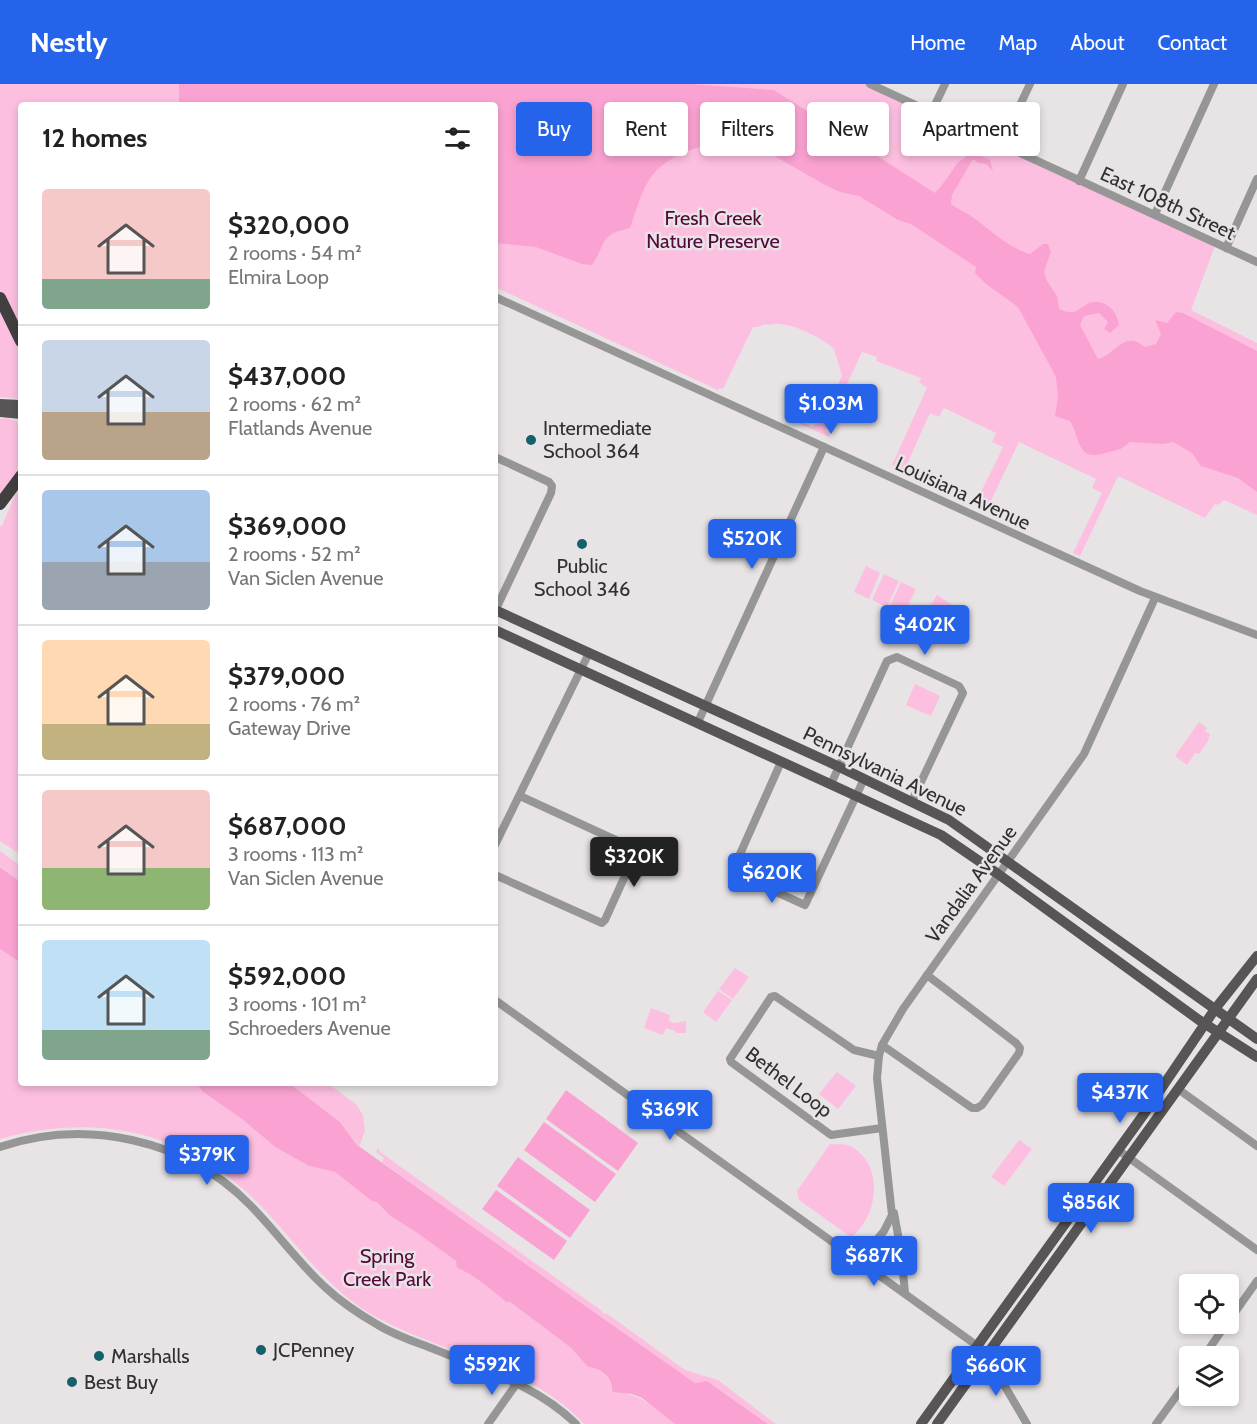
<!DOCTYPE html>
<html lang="en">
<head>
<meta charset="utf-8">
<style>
  body { margin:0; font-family:Cabin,sans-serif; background:#f2f2f2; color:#222; height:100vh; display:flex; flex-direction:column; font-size:22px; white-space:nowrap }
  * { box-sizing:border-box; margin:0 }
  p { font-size:20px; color:#767676 }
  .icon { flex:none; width:33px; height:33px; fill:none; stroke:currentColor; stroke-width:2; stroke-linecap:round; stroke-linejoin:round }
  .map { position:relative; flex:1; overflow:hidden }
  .drawer { position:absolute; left:18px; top:18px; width:480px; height:984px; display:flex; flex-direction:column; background:#fff; border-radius:6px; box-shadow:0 3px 9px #0003 }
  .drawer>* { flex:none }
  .guide { position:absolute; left:516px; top:18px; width:570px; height:54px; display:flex; gap:12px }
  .buttons { position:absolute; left:1179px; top:1190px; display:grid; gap:12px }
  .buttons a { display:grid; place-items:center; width:60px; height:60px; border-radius:6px; background:#fff; box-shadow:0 3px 9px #0003; font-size:30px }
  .price { position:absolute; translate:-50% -51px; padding:0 14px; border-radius:6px; background:#2563eb; color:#fff; font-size:20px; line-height:39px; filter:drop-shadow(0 2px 3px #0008) }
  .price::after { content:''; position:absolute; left:50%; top:36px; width:18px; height:14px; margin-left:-9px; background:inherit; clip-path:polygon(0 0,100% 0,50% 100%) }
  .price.current { background:#222; color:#fff }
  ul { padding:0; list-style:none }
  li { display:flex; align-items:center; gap:18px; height:150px; padding:0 24px }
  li+li { border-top:2px solid #e0e0e0 }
  li span { display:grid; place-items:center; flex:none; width:168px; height:120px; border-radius:6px; color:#555 }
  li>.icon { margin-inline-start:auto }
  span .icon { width:72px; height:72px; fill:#fffc; stroke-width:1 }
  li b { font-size:26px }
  h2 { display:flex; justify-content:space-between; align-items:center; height:72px; padding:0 24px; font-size:26px }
  .chip { padding:0 21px; border-radius:6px; background:#fff; box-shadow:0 3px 9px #0003; font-size:21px; line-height:54px }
  .chip.current { background:#2563eb; color:#fff }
  header { display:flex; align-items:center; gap:36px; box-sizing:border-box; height:84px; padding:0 30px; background:#2563eb; color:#fff }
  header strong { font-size:28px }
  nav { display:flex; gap:33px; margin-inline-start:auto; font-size:21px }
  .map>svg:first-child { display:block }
  .green { fill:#fdbfe0 }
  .water { fill:#faa3d2 }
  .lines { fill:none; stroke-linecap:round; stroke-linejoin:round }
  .minor { stroke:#979697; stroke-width:8 }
  .major { stroke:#585557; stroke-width:10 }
  .highway { stroke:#423f40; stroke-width:12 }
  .poi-dot { fill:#15606d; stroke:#e8e4e6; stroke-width:2 }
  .labels { text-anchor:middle; stroke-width:5; stroke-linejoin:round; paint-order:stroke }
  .street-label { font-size:20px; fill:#323031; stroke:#e8e4e6 }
  .park-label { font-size:20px; fill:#55083b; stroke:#e8e4e6 }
  .poi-label { font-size:20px; fill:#323031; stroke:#e8e4e6; text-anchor:start }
</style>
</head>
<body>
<header>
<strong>Nestly</strong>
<nav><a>Home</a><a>Map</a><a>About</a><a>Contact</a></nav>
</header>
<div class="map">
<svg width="1257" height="1340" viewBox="0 0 1257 1340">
  <rect width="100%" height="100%" fill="#e8e4e6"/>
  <!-- green -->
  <g class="green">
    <polygon points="0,0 187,0 190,21 21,21 21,242 0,206"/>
    <polygon points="668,0 867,0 1216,159 1191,226 1257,259 1257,279 1157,263 1100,279 1057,227 1024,179"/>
    <path d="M 740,50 L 862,107 L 980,180 L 1023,221 L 1137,353 L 1173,355 L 1257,393 L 1257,431 L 1224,416 L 1218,421 L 1215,420 L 1205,434 L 1118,392 L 1080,472 L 1073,469 L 1102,409 L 1092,404 L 1096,395 L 1019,358 L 989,421 L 977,416 L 1003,363 L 992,358 L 996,349 L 944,324 L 939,333 L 930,329 L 904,387 L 892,381 L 927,304 L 919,298 L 921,294 L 876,277 L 877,273 L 862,268 L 825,347 L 830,350 L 829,353 L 794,337 L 803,334 L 803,339 L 813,343 L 816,339 L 819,340 L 842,292 L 834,265 C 822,253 784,235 769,241 L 765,240 L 758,243 L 753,243 L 723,305 L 719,304 L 718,306 L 495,203 L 495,149 L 640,94 L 676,68 Z"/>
    <polygon points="0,222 21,266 21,315 0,313"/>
    <polygon points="7,334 21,339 21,387 0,415 0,335"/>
    <polygon points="21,402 21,620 19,629 21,638 21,771 0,757 0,442 2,442 15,411"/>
    <polygon points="866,482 880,489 869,515 854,508"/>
    <polygon points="884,490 899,497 887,523 872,516"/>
    <polygon points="901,498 916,505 904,530 889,524"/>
    <polygon points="937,511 954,522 944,538 927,527"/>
    <polygon points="915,600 940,612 931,632 906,621"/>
    <polygon points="1199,638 1207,644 1205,647 1210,650 1208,657 1199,670 1195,669 1187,681 1175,672"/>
    <polygon points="0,767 21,782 21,798 0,782"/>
    <path d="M 0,865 L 21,879 L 21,999 L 196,999 L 203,1008 L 242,1035 L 275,1063 L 309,1082 L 335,1088 L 372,1116 L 377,1118 L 389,1131 L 416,1147 L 456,1177 L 458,1184 C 471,1188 494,1208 506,1218 L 510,1218 L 570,1263 L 588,1283 C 602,1284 612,1294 612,1308 C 638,1308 657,1324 675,1340 L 584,1340 C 530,1281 443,1270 376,1233 C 327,1206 297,1159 259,1120 C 187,1047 97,1028 0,1055 Z"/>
    <polygon points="735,884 749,893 733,915 719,905"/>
    <polygon points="718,907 732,916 716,938 703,928"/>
    <polygon points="651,924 670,931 669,937 674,939 686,937 686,949 676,949 675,947 666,944 663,951 644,944"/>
    <polygon points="837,988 856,1002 838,1025 819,1010"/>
    <polygon points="289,999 327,999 356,1020 363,1031 365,1047 359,1063 340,1038"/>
    <polygon points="1019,1056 1032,1065 1004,1102 991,1093"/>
    <path d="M 830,1060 C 837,1061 845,1059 852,1063 C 884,1081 879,1133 851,1153 L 799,1116 L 797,1107 Z"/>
    <polygon points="378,1064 380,1068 602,1227 603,1230 606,1229 685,1286 718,1296 776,1340 768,1340 707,1297 695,1299 382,1078 384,1074 376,1068"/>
  </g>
  <!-- water -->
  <g class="water">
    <path d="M 179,0 L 691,0 L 774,6 L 935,109 C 943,101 949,91 956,81 C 961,74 965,77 969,67 L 990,76 L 993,87 L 986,80 L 978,79 L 973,75 L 952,111 L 951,120 C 957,125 964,127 971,132 C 988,144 1010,165 1030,170 L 1043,160 L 1048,160 L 1051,168 L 1044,187 L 1047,197 L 1057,212 L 1059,225 C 1063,226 1066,228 1069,228 C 1077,229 1081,223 1087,220 C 1102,212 1118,226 1119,241 L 1110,249 L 1104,245 L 1108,238 L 1099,229 L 1084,232 L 1080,241 L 1098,275 C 1115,271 1124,245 1145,263 L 1156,260 L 1161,250 L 1155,236 L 1167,239 L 1176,228 L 1183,229 L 1257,267 L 1257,408 L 1238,394 L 1201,382 L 1192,369 L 1173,358 L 1163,360 L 1130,358 C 1120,367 1117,366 1105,369 C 1077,378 1081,356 1070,337 L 1055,332 L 1058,313 L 1056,293 L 1018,223 L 986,200 L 975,189 L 976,183 L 911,140 L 898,136 L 859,112 L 840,108 L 825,101 L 740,52 C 711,59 665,69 649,96 C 640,110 636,128 630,144 C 597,152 608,158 592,181 L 582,180 L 536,163 L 495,159 L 495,21 L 179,21 Z"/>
    <polygon points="0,783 21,798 21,879 0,865"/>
    <path d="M 196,999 L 289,999 L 340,1038 L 357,1061 L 695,1299 L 707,1297 L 768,1340 L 675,1340 L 642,1314 L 632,1310 L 612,1308 C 613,1294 602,1284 588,1283 L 570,1263 L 510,1218 L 506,1218 C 494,1208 471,1188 457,1184 L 456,1177 L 416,1148 L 389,1131 L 377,1118 L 372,1117 L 335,1088 L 309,1082 L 275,1063 L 242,1035 L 203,1008 Z"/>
    <polygon points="566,1006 638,1059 618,1087 546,1035"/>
    <polygon points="544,1038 616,1090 595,1118 524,1066"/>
    <polygon points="518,1073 590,1126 570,1154 497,1102"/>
    <polygon points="496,1106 567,1157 554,1176 482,1125"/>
  </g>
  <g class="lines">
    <!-- minor -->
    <g class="minor">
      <polyline points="870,0 1257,178"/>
      <polyline points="931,29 945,0"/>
      <polyline points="1001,61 1030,0"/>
      <polyline points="1079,97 1123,0"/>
      <polyline points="1155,130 1214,0"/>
      <polyline points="1226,164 1257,95"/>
      <polyline points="495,213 1140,507 1257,551"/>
      <polyline points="495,373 549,398 552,402 551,409 495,527"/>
      <polyline points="698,638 824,363"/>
      <polyline points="781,678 732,788 805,821 864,695"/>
      <polyline points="831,700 887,577 897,573 959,602 963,609 912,717"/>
      <polyline points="495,761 589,569"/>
      <polyline points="495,791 602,839 605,836 634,772 633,764 520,712"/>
      <polyline points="495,916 972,1258 990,1277 1027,1340"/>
      <polyline points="882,961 972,1024 977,1024 982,1021 1019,969 1020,964 1016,959 927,891"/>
      <polyline points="879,972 854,966 775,912 771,913 730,975 731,978 831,1051 882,1044"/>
      <polyline points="1178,1005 1257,1062"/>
      <path d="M 0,1063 C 86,1034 185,1055 249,1120 C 276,1147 298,1179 326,1204 C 342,1219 359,1230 378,1241 C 396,1252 416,1258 436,1266 C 485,1286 538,1302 576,1340"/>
      <polyline points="1118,1066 1257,1166"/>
      <polyline points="894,1129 901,1167 905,1209"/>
      <polyline points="860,1176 884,1147 892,1131 877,994 879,972 882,961 903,925 1084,670 1155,514"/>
      <polyline points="1228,1238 1257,1197"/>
      <polyline points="1204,1272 1227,1239"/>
      <polyline points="488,1340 517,1299"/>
      <polyline points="1156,1340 1190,1293"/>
    </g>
    <!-- major -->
    <g class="major">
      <polyline points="0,320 21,321"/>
      <polyline points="0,328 21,330"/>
      <polyline points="495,526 829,678 949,736 1257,955"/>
      <polyline points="495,546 941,751 998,790 1199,936 1257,973"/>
      <polyline points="921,1340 1144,1030 1215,925 1257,872"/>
      <polyline points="937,1340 1257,895"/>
    </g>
    <!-- highway -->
    <g class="highway">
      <polyline points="0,214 21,257"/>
      <polyline points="0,420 21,392"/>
    </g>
  </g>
  <!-- markers -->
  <g class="poi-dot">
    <circle cx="531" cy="356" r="6"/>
    <circle cx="582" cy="460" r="6"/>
    <circle cx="261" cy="1266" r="6"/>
    <circle cx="99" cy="1272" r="6"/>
    <circle cx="72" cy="1298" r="6"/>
  </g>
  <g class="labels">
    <!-- street labels -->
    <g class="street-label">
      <text transform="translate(1168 119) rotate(25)" y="7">East 108th Street</text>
      <text transform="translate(963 409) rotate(25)" y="7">Louisiana Avenue</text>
      <text transform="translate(885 687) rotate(26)" y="7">Pennsylvania Avenue</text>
      <text transform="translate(971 800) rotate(-54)" y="7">Vandalia Avenue</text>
      <text transform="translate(789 998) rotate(37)" y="7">Bethel Loop</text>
    </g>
    <!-- park labels -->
    <g class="park-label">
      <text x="713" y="141">Fresh Creek<tspan x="713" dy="23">Nature Preserve</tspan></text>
      <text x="387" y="1179">Spring<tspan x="387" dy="23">Creek Park</tspan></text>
    </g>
    <!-- poi labels -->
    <g class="poi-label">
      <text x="543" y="351">Intermediate<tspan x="543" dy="23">School 364</tspan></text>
      <text x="582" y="489" text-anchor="middle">Public<tspan x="582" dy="23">School 346</tspan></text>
      <text x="273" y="1273">JCPenney</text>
      <text x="111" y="1279">Marshalls</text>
      <text x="84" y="1305">Best Buy</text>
    </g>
  </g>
</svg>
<div class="buttons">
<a><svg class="icon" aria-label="locate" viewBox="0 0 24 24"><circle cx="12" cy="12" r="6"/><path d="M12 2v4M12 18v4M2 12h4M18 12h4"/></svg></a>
<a><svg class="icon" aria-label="layers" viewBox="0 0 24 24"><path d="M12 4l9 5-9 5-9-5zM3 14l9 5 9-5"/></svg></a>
</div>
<b class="price" style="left:831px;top:351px">$1.03M</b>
<b class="price" style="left:752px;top:486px">$520K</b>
<b class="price" style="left:925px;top:572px">$402K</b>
<b class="price current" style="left:634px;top:804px">$320K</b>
<b class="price" style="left:772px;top:820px">$620K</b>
<b class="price" style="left:1120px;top:1040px">$437K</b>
<b class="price" style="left:670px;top:1057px">$369K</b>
<b class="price" style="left:207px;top:1102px">$379K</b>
<b class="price" style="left:1091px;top:1150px">$856K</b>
<b class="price" style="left:874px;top:1203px">$687K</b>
<b class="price" style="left:492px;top:1312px">$592K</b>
<b class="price" style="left:996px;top:1313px">$660K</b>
<div class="guide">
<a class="chip current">Buy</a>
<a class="chip">Rent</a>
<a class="chip">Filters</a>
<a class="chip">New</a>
<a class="chip">Apartment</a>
</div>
<section class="drawer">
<h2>12 homes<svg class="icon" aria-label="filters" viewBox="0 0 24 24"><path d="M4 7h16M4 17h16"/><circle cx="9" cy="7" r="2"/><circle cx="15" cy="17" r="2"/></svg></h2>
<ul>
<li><span style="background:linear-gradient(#f6c9c9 75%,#7fa58c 0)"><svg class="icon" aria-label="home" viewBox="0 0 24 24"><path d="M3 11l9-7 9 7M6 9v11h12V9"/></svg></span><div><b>$320,000</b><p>2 rooms · 54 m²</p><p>Elmira Loop</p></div></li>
<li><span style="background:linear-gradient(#c9d6e8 60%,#b9a48a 0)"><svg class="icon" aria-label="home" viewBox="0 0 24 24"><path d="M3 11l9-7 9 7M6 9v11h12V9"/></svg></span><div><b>$437,000</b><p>2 rooms · 62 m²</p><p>Flatlands Avenue</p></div></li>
<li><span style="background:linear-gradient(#a9c7e8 60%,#9aa5b1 0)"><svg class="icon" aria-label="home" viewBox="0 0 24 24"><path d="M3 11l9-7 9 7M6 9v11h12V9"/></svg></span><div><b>$369,000</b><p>2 rooms · 52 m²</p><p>Van Siclen Avenue</p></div></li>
<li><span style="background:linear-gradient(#ffd9b3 70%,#c2b280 0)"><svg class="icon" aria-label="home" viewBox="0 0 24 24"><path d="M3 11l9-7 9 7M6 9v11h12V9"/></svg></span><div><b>$379,000</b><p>2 rooms · 76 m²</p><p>Gateway Drive</p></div></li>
<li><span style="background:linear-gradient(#f6c9c9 65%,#8fb573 0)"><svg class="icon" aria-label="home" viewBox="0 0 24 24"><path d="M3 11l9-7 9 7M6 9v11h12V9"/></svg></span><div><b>$687,000</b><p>3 rooms · 113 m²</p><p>Van Siclen Avenue</p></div></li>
<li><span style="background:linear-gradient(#bfe0f5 75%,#7fa58c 0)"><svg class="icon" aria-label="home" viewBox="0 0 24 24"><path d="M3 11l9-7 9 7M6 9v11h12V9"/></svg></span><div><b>$592,000</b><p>3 rooms · 101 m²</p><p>Schroeders Avenue</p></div></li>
</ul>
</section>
</div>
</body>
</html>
